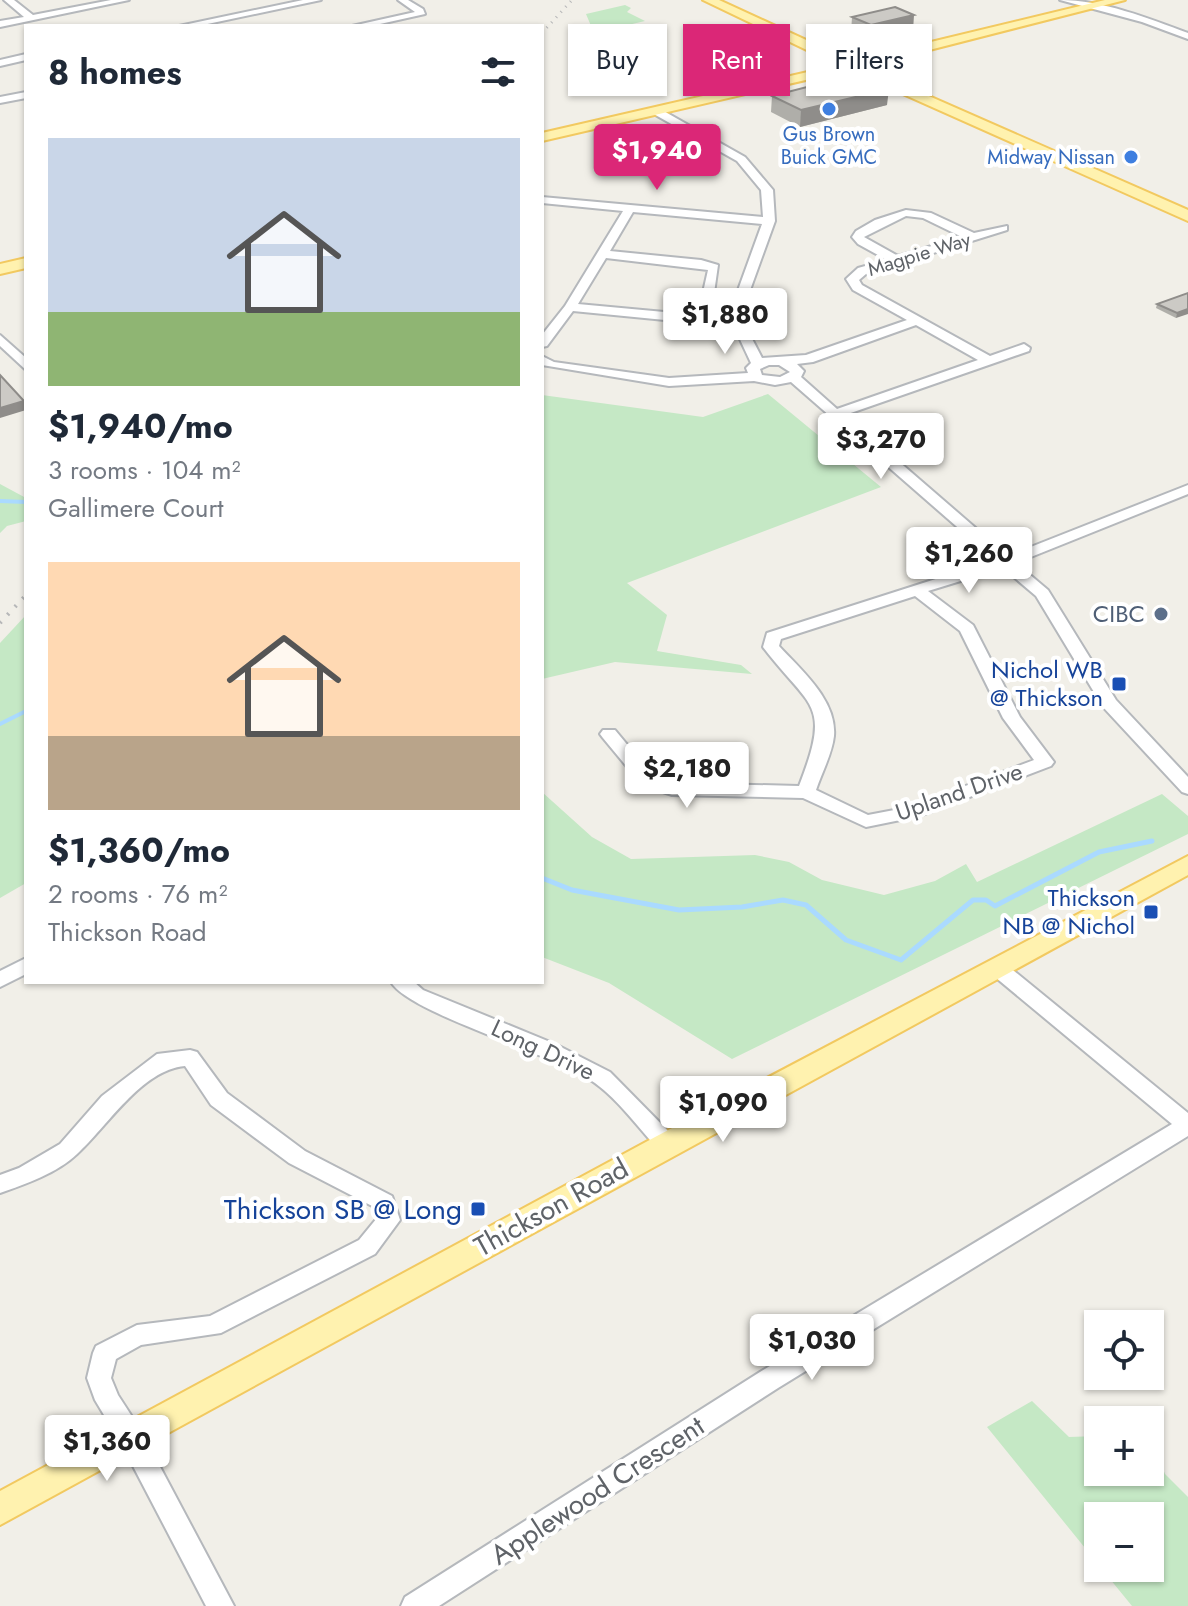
<!DOCTYPE html>
<html lang="en">
<head>
<meta charset="utf-8">
<style>
  body { margin:0; font-family:Jost,sans-serif; background:#f2f2f3; color:#1f2937; height:100vh; display:flex; flex-direction:column; font-size:30px; white-space:nowrap }
  * { box-sizing:border-box; margin:0 }
  p { font-size:26px; color:#747a83 }
  .icon { flex:none; width:44px; height:44px; fill:none; stroke:currentColor; stroke-width:2; stroke-linecap:round; stroke-linejoin:round }
  .map { position:relative; flex:1; overflow:hidden }
  .sheet { position:absolute; left:24px; top:24px; width:520px; height:960px; display:flex; flex-direction:column; background:#fff; border-radius:0px; box-shadow:0 2px 6px #0004 }
  .sheet>* { flex:none }
  .hud { position:absolute; left:568px; top:24px; width:500px; height:72px; display:flex; gap:16px }
  .controls { position:absolute; left:1084px; top:1310px; display:grid; gap:16px }
  .controls a { display:grid; place-items:center; width:80px; height:80px; border-radius:0px; background:#fff; box-shadow:0 2px 6px #0004; font-size:40px }
  .price { position:absolute; translate:-50% -68px; padding:0 18px; border-radius:8px; background:#fff; color:#222; font-size:26px; line-height:52px; filter:drop-shadow(0 2px 4px #0008) }
  .price::after { content:''; position:absolute; left:50%; top:48px; width:24px; height:18px; margin-left:-12px; background:inherit; clip-path:polygon(0 0,100% 0,50% 100%) }
  .price.selected { background:#db2777; color:#fff }
  ul { padding:0; list-style:none }
  li { display:grid; align-content:center; gap:16px; height:424px; padding:0 24px }
  li span { display:grid; place-items:center; height:248px; border-radius:0px; color:#555 }
  li>.icon { margin-inline-start:auto }
  span .icon { width:144px; height:144px; fill:#fffc; stroke-width:1 }
  li b { font-size:34px }
  h2 { display:flex; justify-content:space-between; align-items:center; height:96px; padding:0 24px; font-size:34px }
  .pill { padding:0 28px; border-radius:0px; background:#fff; box-shadow:0 2px 6px #0004; font-size:28px; line-height:72px }
  .pill.selected { background:#db2777; color:#fff }
  .map>svg:first-child { display:block }
  .green { fill:#c5e8c5 }
  .lines { fill:none; stroke-linecap:round; stroke-linejoin:round }
  .stream-far1 { stroke:#aadaff; stroke-width:4 }
  .stream { stroke:#aadaff; stroke-width:5 }
  .minor-casing { stroke:#b5b8bc; stroke-width:4 }
  .major-casing { stroke:#f2c960; stroke-width:4 }
  .minor { fill:#fff; fill-rule:evenodd }
  .major { fill:#fff2af; fill-rule:evenodd }
  .rail-far1 { stroke:#b6b7b8; stroke-width:3; stroke-dasharray:1 6; stroke-linecap:butt }
  .rail { stroke:#b6b7b8; stroke-width:4; stroke-dasharray:2 9; stroke-linecap:butt }
  .wall { fill:#afaea9 }
  .shaded-wall { fill:#8f8d8a }
  .building { fill:#cccac5; stroke:#8f8d8a; stroke-width:2 }
  .shop-dot { fill:#3f7fe0; stroke:#fff; stroke-width:3 }
  .service-dot { fill:#5c6f8a; stroke:#fff; stroke-width:3 }
  .transit-dot { fill:#1a4fb4; stroke:#fff; stroke-width:3 }
  .labels { text-anchor:middle; stroke-width:8; stroke-linejoin:round; paint-order:stroke }
  .far-shop-label { font-size:20px; fill:#366cbe; stroke:#fff }
  .far-street-label { font-size:20px; fill:#5f6368; stroke:#fff }
  .service-label { font-size:24px; fill:#4e5e75; stroke:#fff; text-anchor:end }
  .transit-label { font-size:24px; fill:#164399; stroke:#fff; text-anchor:end }
  .street-label { font-size:24px; fill:#5f6368; stroke:#fff }
  .near-street-label { font-size:28px; fill:#5f6368; stroke:#fff }
  .near-transit-label { font-size:28px; fill:#164399; stroke:#fff; text-anchor:end }
</style>
</head>
<body>
<div class="map">
<svg width="1188" height="1606" viewBox="0 0 1188 1606">
  <rect width="100%" height="100%" fill="#f1efe8"/>
  <!-- green -->
  <g class="green">
    <polygon points="625,5 631,8 627,12 645,21 594,33 586,14"/>
    <polygon points="768,394 881,487 627,583 667,615 657,651 741,665 752,674 615,662 542,679 542,395 703,417"/>
    <polygon points="0,484 26,498 26,521 7,526 0,533"/>
    <polygon points="26,615 26,883 0,898 0,643"/>
    <polygon points="542,792 592,837 631,859 755,855 789,862 822,880 884,895 935,881 966,864 977,882 1162,794 1188,816 1188,834 732,1059 609,983 542,957"/>
    <polygon points="1032,1401 1069,1437 1098,1436 1098,1472 1150,1472 1150,1435 1165,1474 1188,1497 1188,1606 1132,1606 1101,1568 1150,1568 1150,1516 1098,1516 1098,1564 987,1427"/>
  </g>
  <g class="lines">
    <!-- stream-far1 -->
    <g class="stream-far1">
      <polyline points="0,501 26,502"/>
      <polyline points="0,724 26,711"/>
    </g>
    <!-- stream -->
    <polyline class="stream" points="542,878 572,890 679,910 742,907 783,900 806,905 846,940 901,960 973,900 986,900 995,906 1099,852 1152,841"/>
    <defs>
      <g id="minor">
        <polygon points="4,0 14,0 33,15 111,0 129,0 0,27 0,21 24,17"/>
        <polygon points="303,0 321,0 198,26 179,26"/>
        <polygon points="398,0 408,0 423,9 425,14 371,26 352,26 415,12"/>
        <path d="M 1060,0 C 1102,0 1148,18 1188,33 L 1188,39 L 1142,22 Z"/>
        <polygon points="26,54 26,60 0,66 0,60"/>
        <polygon points="26,92 26,98 0,103 0,97"/>
        <path d="M 652,109 L 660,109 L 745,157 L 773,190 L 775,221 L 745,304 L 749,333 L 762,358 L 806,355 L 907,320 L 853,290 L 846,279 L 858,268 L 887,260 L 858,244 L 852,237 L 856,231 L 875,220 L 906,210 L 931,213 L 974,233 L 1007,226 L 1007,230 L 866,274 L 859,280 L 862,285 L 990,356 L 1024,344 L 1030,348 L 1029,351 L 845,415 L 1008,556 L 1188,485 L 1188,494 L 1016,563 L 1048,590 L 1116,700 L 1188,777 L 1188,794 L 1182,792 L 1103,707 L 1036,596 L 1003,568 L 928,591 L 973,625 L 1020,717 L 1054,762 L 1051,766 L 920,816 L 866,827 L 803,798 L 672,795 L 642,785 L 603,738 L 600,734 L 603,730 L 615,730 L 654,777 L 673,783 L 799,786 C 832,701 811,710 763,647 L 767,633 L 995,560 L 791,382 L 775,385 L 754,381 L 669,386 L 542,365 L 542,356 L 554,362 L 669,378 L 748,373 L 746,368 L 751,363 L 737,333 L 733,304 L 762,224 L 633,212 L 610,251 L 701,260 L 718,265 L 712,307 L 705,316 L 675,321 L 573,311 L 547,346 L 542,347 L 542,335 L 565,306 L 623,211 L 542,203 L 542,197 L 763,217 L 761,190 L 737,161 L 652,113 ZM 906,216 L 923,218 L 962,237 L 898,256 L 864,237 ZM 606,258 L 708,270 L 700,306 L 697,310 L 675,313 L 578,304 ZM 916,325 L 978,360 L 837,409 L 801,377 L 804,371 L 797,364 L 813,362 ZM 769,365 L 779,365 L 790,372 L 780,377 L 762,375 L 760,369 ZM 915,596 L 960,631 L 1003,718 L 1034,760 L 910,807 L 868,815 L 816,790 C 822,772 832,754 834,736 C 837,700 801,670 779,646 L 781,639 Z"/>
        <polygon points="0,335 26,358 26,370 0,346"/>
        <polygon points="26,958 26,974 0,987 0,971"/>
        <polygon points="996,960 1003,962 1188,1113 1188,1136 778,1388 439,1606 401,1606 405,1597 760,1372 1172,1124 989,972 986,967 989,962"/>
        <path d="M 391,982 L 414,982 L 423,990 L 555,1044 L 610,1072 L 675,1138 L 678,1144 L 675,1150 L 667,1153 L 659,1150 C 639,1129 619,1100 595,1083 C 553,1053 410,1014 391,982 Z"/>
        <path d="M 190,1050 L 197,1052 L 227,1093 L 305,1151 L 392,1196 L 400,1220 L 375,1254 L 221,1333 L 141,1345 L 116,1359 L 111,1378 L 118,1395 L 140,1429 L 234,1606 L 206,1606 L 122,1445 L 95,1400 L 87,1378 L 93,1353 L 96,1346 L 137,1325 L 210,1316 L 359,1240 L 377,1218 L 374,1207 L 289,1163 L 211,1105 L 185,1066 C 141,1070 107,1127 77,1154 C 57,1173 26,1184 0,1193 L 0,1175 L 19,1168 L 60,1144 L 102,1096 L 157,1054 Z"/>
      </g>
      <g id="major">
        <polygon points="703,0 719,0 852,61 1105,0 1125,0 863,67 1188,210 1188,221 849,70 542,141 542,133 838,65"/>
        <polygon points="26,258 26,268 0,274 0,264"/>
        <polygon points="1188,856 1188,875 0,1525 0,1491 657,1136"/>
      </g>
    </defs>
    <!-- minor casing -->
    <use href="#minor" class="minor-casing"/>
    <!-- major casing -->
    <use href="#major" class="major-casing"/>
    <!-- minor -->
    <use href="#minor" class="minor"/>
    <!-- major -->
    <use href="#major" class="major"/>
    <!-- rail-far1 -->
    <polyline class="rail-far1" points="542,33 572,0"/>
    <!-- rail -->
    <polyline class="rail" points="0,623 26,595"/>
  </g>
  <!-- wall -->
  <g class="wall">
    <polygon points="852,17 913,31 870,41 851,33"/>
    <polygon points="772,96 887,105 800,127 771,112"/>
    <polygon points="1188,293 1176,318 1156,308 1157,304"/>
  </g>
  <!-- shaded-wall -->
  <g class="shaded-wall">
    <polygon points="914,15 913,31 870,41 871,25"/>
    <polygon points="889,89 887,105 800,127 801,110"/>
    <polygon points="1188,309 1188,314 1176,318 1177,313"/>
    <polygon points="24,401 26,410 0,418 0,408"/>
  </g>
  <!-- building -->
  <g class="building">
    <polygon points="895,7 914,15 871,25 852,17"/>
    <polygon points="868,79 889,89 801,110 772,96 830,81 836,84"/>
    <polygon points="1188,293 1188,309 1177,313 1157,304"/>
    <polygon points="0,375 24,401 0,408"/>
  </g>
  <!-- markers -->
  <g class="shop-dot">
    <circle cx="829" cy="109" r="8"/>
    <circle cx="1131" cy="157" r="8"/>
  </g>
  <circle class="service-dot" cx="1161" cy="614" r="8"/>
  <g class="transit-dot">
    <rect x="1111" y="676" width="16" height="16" rx="4"/>
    <rect x="1143" y="904" width="16" height="16" rx="4"/>
    <rect x="470" y="1201" width="16" height="16" rx="4"/>
  </g>
  <g class="labels">
    <!-- far-shop labels -->
    <g class="far-shop-label">
      <text x="829" y="141">Gus Brown<tspan x="829" dy="23">Buick GMC</tspan></text>
      <text x="1115" y="164" text-anchor="end">Midway Nissan</text>
    </g>
    <!-- far-street labels -->
    <g class="far-street-label">
      <text transform="translate(919 254) rotate(-17)" y="7">Magpie Way</text>
    </g>
    <!-- service labels -->
    <g class="service-label">
      <text x="1145" y="622">CIBC</text>
    </g>
    <!-- transit labels -->
    <g class="transit-label">
      <text x="1103" y="678">Nichol WB<tspan x="1103" dy="28">@ Thickson</tspan></text>
      <text x="1135" y="906">Thickson<tspan x="1135" dy="28">NB @ Nichol</tspan></text>
    </g>
    <!-- street labels -->
    <g class="street-label">
      <text transform="translate(959 792) rotate(-19)" y="8">Upland Drive</text>
      <text transform="translate(543 1050) rotate(25)" y="8">Long Drive</text>
    </g>
    <!-- near-street labels -->
    <g class="near-street-label">
      <text transform="translate(551 1207) rotate(-29)" y="10">Thickson Road</text>
      <text transform="translate(597 1490) rotate(-33)" y="10">Applewood Crescent</text>
    </g>
    <!-- near-transit labels -->
    <g class="near-transit-label">
      <text x="462" y="1219">Thickson SB @ Long</text>
    </g>
  </g>
</svg>
<div class="controls">
<a><svg class="icon" aria-label="locate" viewBox="0 0 24 24"><circle cx="12" cy="12" r="6"/><path d="M12 2v4M12 18v4M2 12h4M18 12h4"/></svg></a>
<a>+</a>
<a>−</a>
</div>
<b class="price selected" style="left:657px;top:192px">$1,940</b>
<b class="price" style="left:725px;top:356px">$1,880</b>
<b class="price" style="left:881px;top:481px">$3,270</b>
<b class="price" style="left:969px;top:595px">$1,260</b>
<b class="price" style="left:687px;top:810px">$2,180</b>
<b class="price" style="left:723px;top:1144px">$1,090</b>
<b class="price" style="left:812px;top:1382px">$1,030</b>
<b class="price" style="left:107px;top:1483px">$1,360</b>
<div class="hud">
<a class="pill">Buy</a>
<a class="pill selected">Rent</a>
<a class="pill">Filters</a>
</div>
<section class="sheet">
<h2>8 homes<svg class="icon" aria-label="filters" viewBox="0 0 24 24"><path d="M4 7h16M4 17h16"/><circle cx="9" cy="7" r="2"/><circle cx="15" cy="17" r="2"/></svg></h2>
<ul>
<li><span style="background:linear-gradient(#c9d6e8 70%,#8fb573 0)"><svg class="icon" aria-label="home" viewBox="0 0 24 24"><path d="M3 11l9-7 9 7M6 9v11h12V9"/></svg></span><div><b>$1,940/mo</b><p>3 rooms · 104 m²</p><p>Gallimere Court</p></div></li>
<li><span style="background:linear-gradient(#ffd9b3 70%,#b9a48a 0)"><svg class="icon" aria-label="home" viewBox="0 0 24 24"><path d="M3 11l9-7 9 7M6 9v11h12V9"/></svg></span><div><b>$1,360/mo</b><p>2 rooms · 76 m²</p><p>Thickson Road</p></div></li>
</ul>
</section>
</div>
</body>
</html>
